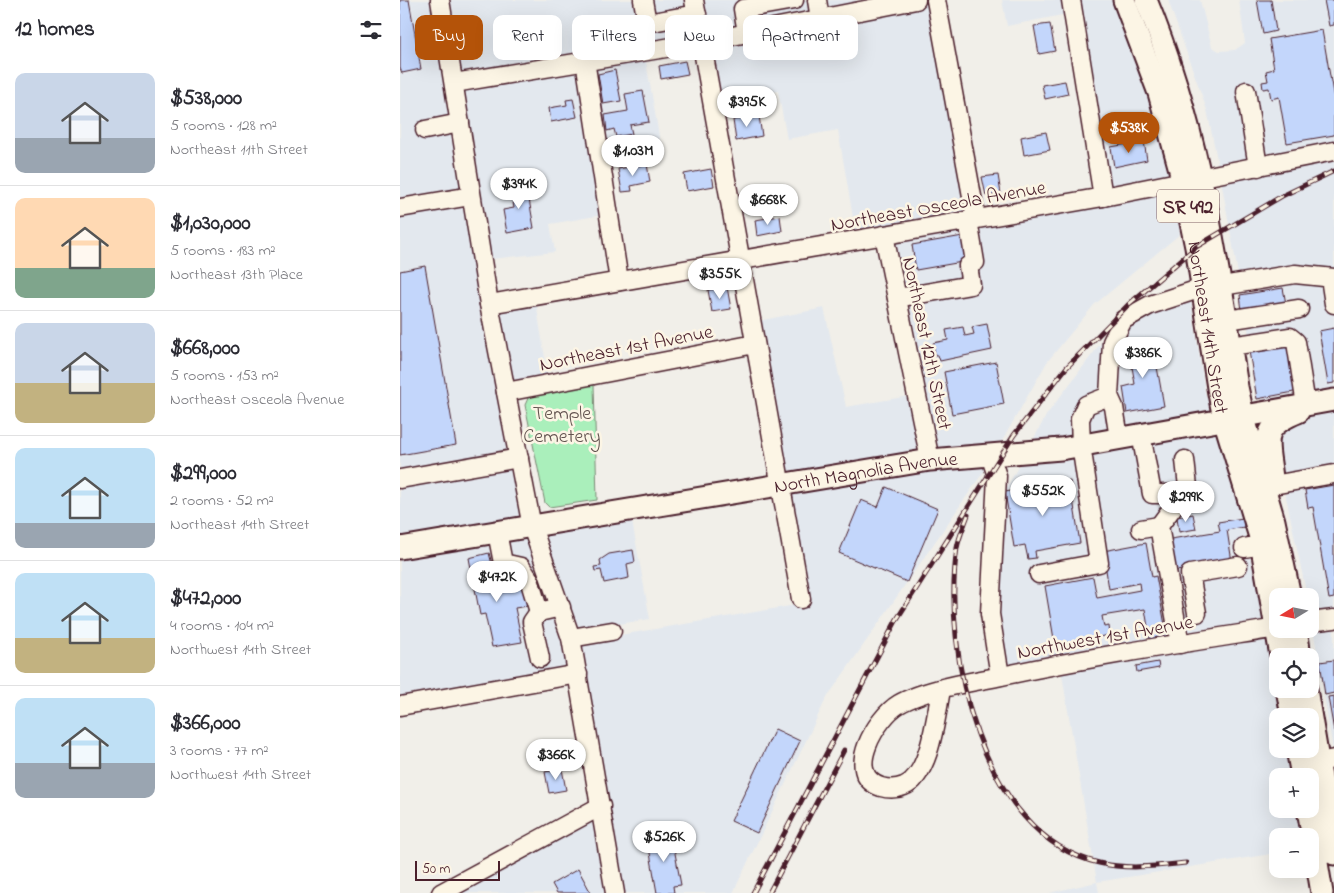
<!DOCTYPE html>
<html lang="en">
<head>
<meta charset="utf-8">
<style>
  body { margin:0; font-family:"Indie Flower",sans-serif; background:#f7f7f7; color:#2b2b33; height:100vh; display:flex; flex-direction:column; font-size:19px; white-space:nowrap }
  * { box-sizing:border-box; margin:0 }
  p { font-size:16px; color:#7c7c81 }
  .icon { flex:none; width:28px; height:28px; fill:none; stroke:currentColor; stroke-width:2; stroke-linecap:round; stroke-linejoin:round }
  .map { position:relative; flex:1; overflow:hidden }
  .side { display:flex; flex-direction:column; background:#fff; width:400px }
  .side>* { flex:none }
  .banner { position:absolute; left:15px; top:15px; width:475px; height:45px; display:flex; gap:10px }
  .needle { width:32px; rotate:260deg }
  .fabs { position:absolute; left:869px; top:588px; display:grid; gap:10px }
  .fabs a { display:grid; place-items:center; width:50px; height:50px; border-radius:10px; background:#fff; box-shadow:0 5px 20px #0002; font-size:25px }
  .scale { position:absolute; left:15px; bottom:12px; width:85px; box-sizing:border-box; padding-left:5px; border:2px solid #4a1f2b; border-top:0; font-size:14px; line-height:18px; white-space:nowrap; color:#4a1f2b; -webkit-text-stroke:4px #fcf5e5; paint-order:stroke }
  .price { position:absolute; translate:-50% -42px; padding:0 11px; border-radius:18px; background:#fff; color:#222; font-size:16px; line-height:32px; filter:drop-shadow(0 1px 2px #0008) }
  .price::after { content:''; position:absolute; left:50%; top:30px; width:15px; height:11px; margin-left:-8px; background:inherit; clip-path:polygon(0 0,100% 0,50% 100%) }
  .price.current { background:#b45309; color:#fff }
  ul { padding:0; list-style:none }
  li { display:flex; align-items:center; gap:15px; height:125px; padding:0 15px }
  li+li { border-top:1px solid #e1e1e2 }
  li span { display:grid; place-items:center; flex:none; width:140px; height:100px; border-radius:10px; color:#555 }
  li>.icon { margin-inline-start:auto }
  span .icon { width:60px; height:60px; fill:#fffc; stroke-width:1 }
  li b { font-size:21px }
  h2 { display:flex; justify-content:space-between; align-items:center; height:60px; padding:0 15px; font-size:21px }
  .chip { padding:0 18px; border-radius:10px; background:#fff; box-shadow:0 5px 20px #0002; font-size:18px; line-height:45px }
  .chip.current { background:#b45309; color:#fff }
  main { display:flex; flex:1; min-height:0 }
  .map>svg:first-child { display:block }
  .built { fill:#e3e8ee }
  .green { fill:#aaefbb; stroke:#7a8773 }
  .building { fill:#c3d6fb; stroke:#4a1f2b }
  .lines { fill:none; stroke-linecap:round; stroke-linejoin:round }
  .minor-casing { stroke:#4a1f2b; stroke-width:21 }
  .major-casing { stroke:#4a1f2b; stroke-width:25 }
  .minor { stroke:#fcf5e5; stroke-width:18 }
  .major { stroke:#fcf5e5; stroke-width:21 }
  .rail-casing { stroke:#4a1f2b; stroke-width:5 }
  .rail { stroke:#fcf5e5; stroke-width:3; stroke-dasharray:9; stroke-linecap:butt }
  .labels { text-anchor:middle; stroke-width:5; stroke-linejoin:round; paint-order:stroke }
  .shield { fill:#fcf5e5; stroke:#7f5f63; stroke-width:1 }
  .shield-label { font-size:19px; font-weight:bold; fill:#4a1f2b }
  .street-label { font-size:20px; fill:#4a1f2b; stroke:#fcf5e5 }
  .park-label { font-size:20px; fill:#62534f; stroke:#fcf5e5 }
</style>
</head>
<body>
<main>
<section class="side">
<h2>12 homes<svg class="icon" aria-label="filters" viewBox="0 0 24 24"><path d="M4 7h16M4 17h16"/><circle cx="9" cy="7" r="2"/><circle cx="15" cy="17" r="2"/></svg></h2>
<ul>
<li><span style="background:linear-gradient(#c9d6e8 65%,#9aa5b1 0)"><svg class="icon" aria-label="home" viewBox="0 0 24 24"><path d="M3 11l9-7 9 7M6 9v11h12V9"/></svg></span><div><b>$538,000</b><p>5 rooms · 128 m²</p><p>Northeast 11th Street</p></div></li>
<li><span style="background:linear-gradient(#ffd9b3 70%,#7fa58c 0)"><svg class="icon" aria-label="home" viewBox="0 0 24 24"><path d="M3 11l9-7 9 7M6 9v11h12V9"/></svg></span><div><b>$1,030,000</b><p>5 rooms · 183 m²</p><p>Northeast 13th Place</p></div></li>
<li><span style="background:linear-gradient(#c9d6e8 60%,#c2b280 0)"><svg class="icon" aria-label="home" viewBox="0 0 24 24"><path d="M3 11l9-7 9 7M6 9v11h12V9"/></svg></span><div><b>$668,000</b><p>5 rooms · 153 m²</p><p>Northeast Osceola Avenue</p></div></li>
<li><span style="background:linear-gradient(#bfe0f5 75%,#9aa5b1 0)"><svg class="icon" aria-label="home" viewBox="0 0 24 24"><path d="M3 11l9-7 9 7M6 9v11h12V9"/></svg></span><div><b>$299,000</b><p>2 rooms · 52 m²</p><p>Northeast 14th Street</p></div></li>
<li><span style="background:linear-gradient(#bfe0f5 65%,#c2b280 0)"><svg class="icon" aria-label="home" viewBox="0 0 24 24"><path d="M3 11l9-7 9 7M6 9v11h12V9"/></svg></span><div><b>$472,000</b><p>4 rooms · 104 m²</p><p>Northwest 14th Street</p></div></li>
<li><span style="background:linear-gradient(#bfe0f5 65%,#9aa5b1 0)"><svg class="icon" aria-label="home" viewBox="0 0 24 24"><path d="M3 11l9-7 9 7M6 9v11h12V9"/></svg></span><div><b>$366,000</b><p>3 rooms · 77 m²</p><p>Northwest 14th Street</p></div></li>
</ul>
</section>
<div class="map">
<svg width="934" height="893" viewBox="0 0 934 893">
  <rect width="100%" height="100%" fill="#f1efe9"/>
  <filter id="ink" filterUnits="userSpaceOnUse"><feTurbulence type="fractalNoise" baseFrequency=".02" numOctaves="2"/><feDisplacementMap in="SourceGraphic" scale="10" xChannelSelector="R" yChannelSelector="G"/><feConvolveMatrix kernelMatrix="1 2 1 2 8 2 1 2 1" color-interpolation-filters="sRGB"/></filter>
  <g filter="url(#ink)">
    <!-- built -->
    <g class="built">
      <polygon points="0,0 34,0 63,191 0,202"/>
      <polygon points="47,0 287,0 294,37 60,76"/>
      <polygon points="301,0 456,0 457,6 307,35"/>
      <polygon points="602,0 664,0 667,14 607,26"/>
      <polygon points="678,0 715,0 768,158 771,178 709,190"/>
      <polygon points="768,0 800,0 812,47 819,51 835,50 845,43 839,0 934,0 934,145 819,169 807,110"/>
      <polygon points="530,3 568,214 456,235 438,130 387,139 378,91 319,103 309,46"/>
      <polygon points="245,56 261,147 206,155 192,65"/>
      <polygon points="179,67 202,215 150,224 155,252 91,259 97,297 61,87"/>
      <polygon points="934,157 934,394 862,406 821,180"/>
      <polygon points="773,190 780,234 694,305 647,362 598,448 535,454 492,240"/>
      <polygon points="65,203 124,522 0,542 0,214"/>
      <polygon points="788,281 805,392 813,415 630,446 647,414 701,343 742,309"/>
      <polygon points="136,302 148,377 111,385 97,309"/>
      <polygon points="424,308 446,407 509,396 522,455 387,478 358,321"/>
      <polygon points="934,406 934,613 911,616 910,596 907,596 874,440 879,428 925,408"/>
      <polygon points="818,426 828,456 865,624 611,668 598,650 595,584 601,498 623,458"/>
      <polygon points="591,461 426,699 333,893 222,893 208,808 210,807 179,642 408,603 389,490"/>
      <polygon points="231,516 250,619 176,631 140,531"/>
      <polygon points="127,533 165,639 170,670 0,701 0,554"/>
      <polygon points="934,624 934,755 913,628"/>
      <polygon points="867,635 882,716 878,716 878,749 887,749 892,776 878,776 878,809 898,809 903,836 878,836 877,853 697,882 699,893 649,893 697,882 661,669"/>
      <polygon points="196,815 208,893 53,893"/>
    </g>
    <!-- green -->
    <polygon class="green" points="194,384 197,500 149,507 145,503 125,405 129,396"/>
    <!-- building -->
    <g class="building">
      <polygon points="0,0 9,0 21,69 2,73 0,68"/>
      <polygon points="857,0 871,0 876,31 863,34"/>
      <polygon points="924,0 934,0 934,25 929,26"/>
      <polygon points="650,24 655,51 639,54 634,26"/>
      <polygon points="922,30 934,99 934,135 887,143 879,97 871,99 869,88 863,89 862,82 868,81 866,71 874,69 869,39"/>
      <polygon points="285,61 288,74 261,79 259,66"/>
      <polygon points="215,70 221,101 203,104 198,74"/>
      <polygon points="665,81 668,94 645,99 642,85"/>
      <polygon points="243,91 249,122 230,125 232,134 216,137 214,129 207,131 205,115 228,111 225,94"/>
      <polygon points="173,99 177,117 151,122 149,108 167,105 166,100"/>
      <polygon points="359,116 362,136 336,141 333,120"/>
      <polygon points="646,132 650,150 624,155 621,137"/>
      <polygon points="744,141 747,160 714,167 711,147"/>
      <polygon points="247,164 250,182 231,186 232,191 222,192 218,169"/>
      <polygon points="311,169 314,186 287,191 284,174"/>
      <polygon points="598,175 601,194 586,196 582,177"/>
      <polygon points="126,182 134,228 107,233 103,210 114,208 110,185"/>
      <polygon points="380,216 382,231 357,236 355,220"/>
      <polygon points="563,236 568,261 516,270 512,245"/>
      <polygon points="25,266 56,445 0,455 0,271"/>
      <polygon points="327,287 331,309 312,312 308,290"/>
      <polygon points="883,288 886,304 842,311 840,295"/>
      <polygon points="587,324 592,350 540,361 538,355 535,355 533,343 548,340 546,330 563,327 565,336 574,334 572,327"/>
      <polygon points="934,328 934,383 928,384 919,331"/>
      <polygon points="752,339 764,406 727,413 723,387 735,384 728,344"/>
      <polygon points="891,343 899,391 857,399 849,351"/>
      <polygon points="596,362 604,404 552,414 544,372"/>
      <polygon points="670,481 680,543 635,551 636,558 628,559 625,545 614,547 605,492"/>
      <polygon points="934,485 934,598 929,599 913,507 908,508 905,490"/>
      <polygon points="486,487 538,509 507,582 439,553 461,500 478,507"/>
      <polygon points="793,514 796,529 779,532 777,517"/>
      <polygon points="843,518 844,527 827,530 832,562 776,571 771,539 820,531 818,522"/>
      <polygon points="746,543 752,577 756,576 767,636 750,639 745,609 702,616 704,627 709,626 710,635 655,645 645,586 693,577 697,598 740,590 739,583 709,589 703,551"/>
      <polygon points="233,550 235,562 227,564 229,578 204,583 201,570 195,571 194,567 201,566 200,560 209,554"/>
      <polygon points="89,553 99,590 124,585 128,606 115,608 122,642 92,647 85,614 80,615 69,558"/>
      <polygon points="934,660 934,693 925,695 920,662"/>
      <polygon points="758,662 759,668 737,672 736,666"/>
      <polygon points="934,696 934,731 928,697"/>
      <polygon points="375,729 400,741 357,833 331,821"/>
      <polygon points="162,769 166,790 149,793 145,772"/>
      <polygon points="271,832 281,885 273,886 274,893 257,893 247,836"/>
      <polygon points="178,869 191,893 157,893 152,884"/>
    </g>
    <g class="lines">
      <defs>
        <g id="minor">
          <polyline points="40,0 89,304 132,527 171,638 215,893"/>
          <polyline points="243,0 247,23 297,14"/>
          <polyline points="294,0 401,599"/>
          <polyline points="417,0 420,19"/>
          <polyline points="536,0 576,218"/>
          <polyline points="671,0 703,197"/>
          <polyline points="347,33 343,9 394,0"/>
          <path d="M 194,58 C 191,24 222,28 247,23"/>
          <polyline points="185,60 219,281"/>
          <polyline points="54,83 302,42 516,0"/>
          <polyline points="846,91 858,167"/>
          <polyline points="25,130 60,123"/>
          <polyline points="0,208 71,196"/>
          <polyline points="484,235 530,460"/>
          <polyline points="930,278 934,304"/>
          <polyline points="822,286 895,274 934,278"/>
          <polyline points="497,298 571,285 568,266 575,262 568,220"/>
          <polyline points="89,304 703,197 934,151"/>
          <polyline points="827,320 899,309"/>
          <polyline points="831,346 890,337 896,342 906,405"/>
          <polyline points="106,392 355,344"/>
          <polyline points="709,396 712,342 723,320 750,305 802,288"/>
          <polyline points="741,434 752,494 783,494"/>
          <polyline points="590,455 597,476 590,614 600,676"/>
          <polyline points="0,479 119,458"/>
          <polyline points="873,485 934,474"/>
          <polyline points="741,529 759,526"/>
          <polyline points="97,532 103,563 121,567 129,579 139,612 161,607"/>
          <polyline points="844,548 862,545"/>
          <polyline points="639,574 699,563 681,445 680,419 686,405 709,396 714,407 719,438"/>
          <polyline points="139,612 132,622 140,658"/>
          <polyline points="797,613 790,574 838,566"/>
          <polyline points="910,622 934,619"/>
          <polyline points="171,638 212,631"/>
          <polyline points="780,644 759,526 788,487 785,460"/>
          <path d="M 541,690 C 536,715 530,776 504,786 C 497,789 488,789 481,787 C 442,774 477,717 499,704 C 523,690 569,682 597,677 C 690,657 784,643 878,628"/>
          <polyline points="0,706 178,674"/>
          <polyline points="918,762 934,759"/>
          <polyline points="41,893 201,806"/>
        </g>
        <g id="major">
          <path id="s1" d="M 724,0 L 759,93 L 780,170 L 796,247 L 818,388 L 824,419 L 860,537 L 881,656"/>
          <path d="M 746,0 C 798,125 816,254 837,387 L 843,415 L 874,521 L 890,596"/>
          <path d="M 872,478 C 868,441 858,428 898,412"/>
          <path id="s2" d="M 0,548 L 530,460 L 661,449 L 934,400"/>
          <polyline points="896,629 900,656"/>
          <polyline points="887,689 892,716"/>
          <polyline points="906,689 934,854"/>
          <polyline points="897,749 902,776"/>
          <polyline points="908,809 922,893"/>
        </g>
      </defs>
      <!-- minor casing -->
      <use href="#minor" class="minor-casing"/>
      <!-- major casing -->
      <use href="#major" class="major-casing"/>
      <!-- minor -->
      <use href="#minor" class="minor"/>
      <!-- major -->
      <use href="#major" class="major"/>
      <defs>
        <g id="rail">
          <path d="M 568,515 C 564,526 559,537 557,548 C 542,650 580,836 699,863 C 728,870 757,866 786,863"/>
          <polyline points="353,893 497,619 614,435 666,368 728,305 796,247 882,196 934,171"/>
          <polyline points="369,893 444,750"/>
        </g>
      </defs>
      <!-- rail casing -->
      <use href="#rail" class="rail-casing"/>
      <!-- rail -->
      <use href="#rail" class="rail"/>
    </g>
  </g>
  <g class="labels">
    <!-- shield labels -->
    <rect class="shield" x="757" y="189.5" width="62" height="33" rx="4"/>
    <g class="shield-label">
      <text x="788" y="213">SR 492</text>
    </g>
    <!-- street labels -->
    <g class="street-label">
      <text transform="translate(538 205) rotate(-10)" y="7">Northeast Osceola Avenue</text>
      <text dy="7" stroke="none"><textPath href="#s1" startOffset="339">Northeast 14th Street</textPath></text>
      <text transform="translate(528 343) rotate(78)" y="7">Northeast 12th Street</text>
      <text transform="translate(226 347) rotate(-11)" y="7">Northeast 1st Avenue</text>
      <text dy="7" stroke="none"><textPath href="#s2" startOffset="472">North Magnolia Avenue</textPath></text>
      <text transform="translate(705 636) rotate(-10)" y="7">Northwest 1st Avenue</text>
    </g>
    <!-- park labels -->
    <g class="park-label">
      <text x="162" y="419">Temple<tspan x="162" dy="23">Cemetery</tspan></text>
    </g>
  </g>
</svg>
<div class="fabs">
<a><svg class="needle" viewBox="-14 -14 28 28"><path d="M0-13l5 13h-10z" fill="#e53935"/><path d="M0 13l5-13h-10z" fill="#7c7c81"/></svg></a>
<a><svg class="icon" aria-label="locate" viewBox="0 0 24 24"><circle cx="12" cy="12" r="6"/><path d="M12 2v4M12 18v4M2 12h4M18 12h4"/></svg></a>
<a><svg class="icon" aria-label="layers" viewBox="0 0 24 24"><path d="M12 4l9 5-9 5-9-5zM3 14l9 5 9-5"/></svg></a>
<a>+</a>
<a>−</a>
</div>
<div class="scale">50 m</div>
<b class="price" style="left:347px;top:128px">$395K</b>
<b class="price current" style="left:729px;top:154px">$538K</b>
<b class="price" style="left:233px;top:177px">$1.03M</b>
<b class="price" style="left:119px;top:210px">$394K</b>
<b class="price" style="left:368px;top:226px">$668K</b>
<b class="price" style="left:320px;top:300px">$355K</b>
<b class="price" style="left:743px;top:379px">$386K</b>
<b class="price" style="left:643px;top:517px">$552K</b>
<b class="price" style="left:786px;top:523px">$299K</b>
<b class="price" style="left:97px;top:603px">$472K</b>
<b class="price" style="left:156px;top:781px">$366K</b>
<b class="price" style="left:264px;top:863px">$526K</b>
<div class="banner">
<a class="chip current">Buy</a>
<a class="chip">Rent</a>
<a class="chip">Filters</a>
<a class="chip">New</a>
<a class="chip">Apartment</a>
</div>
</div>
</main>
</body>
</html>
